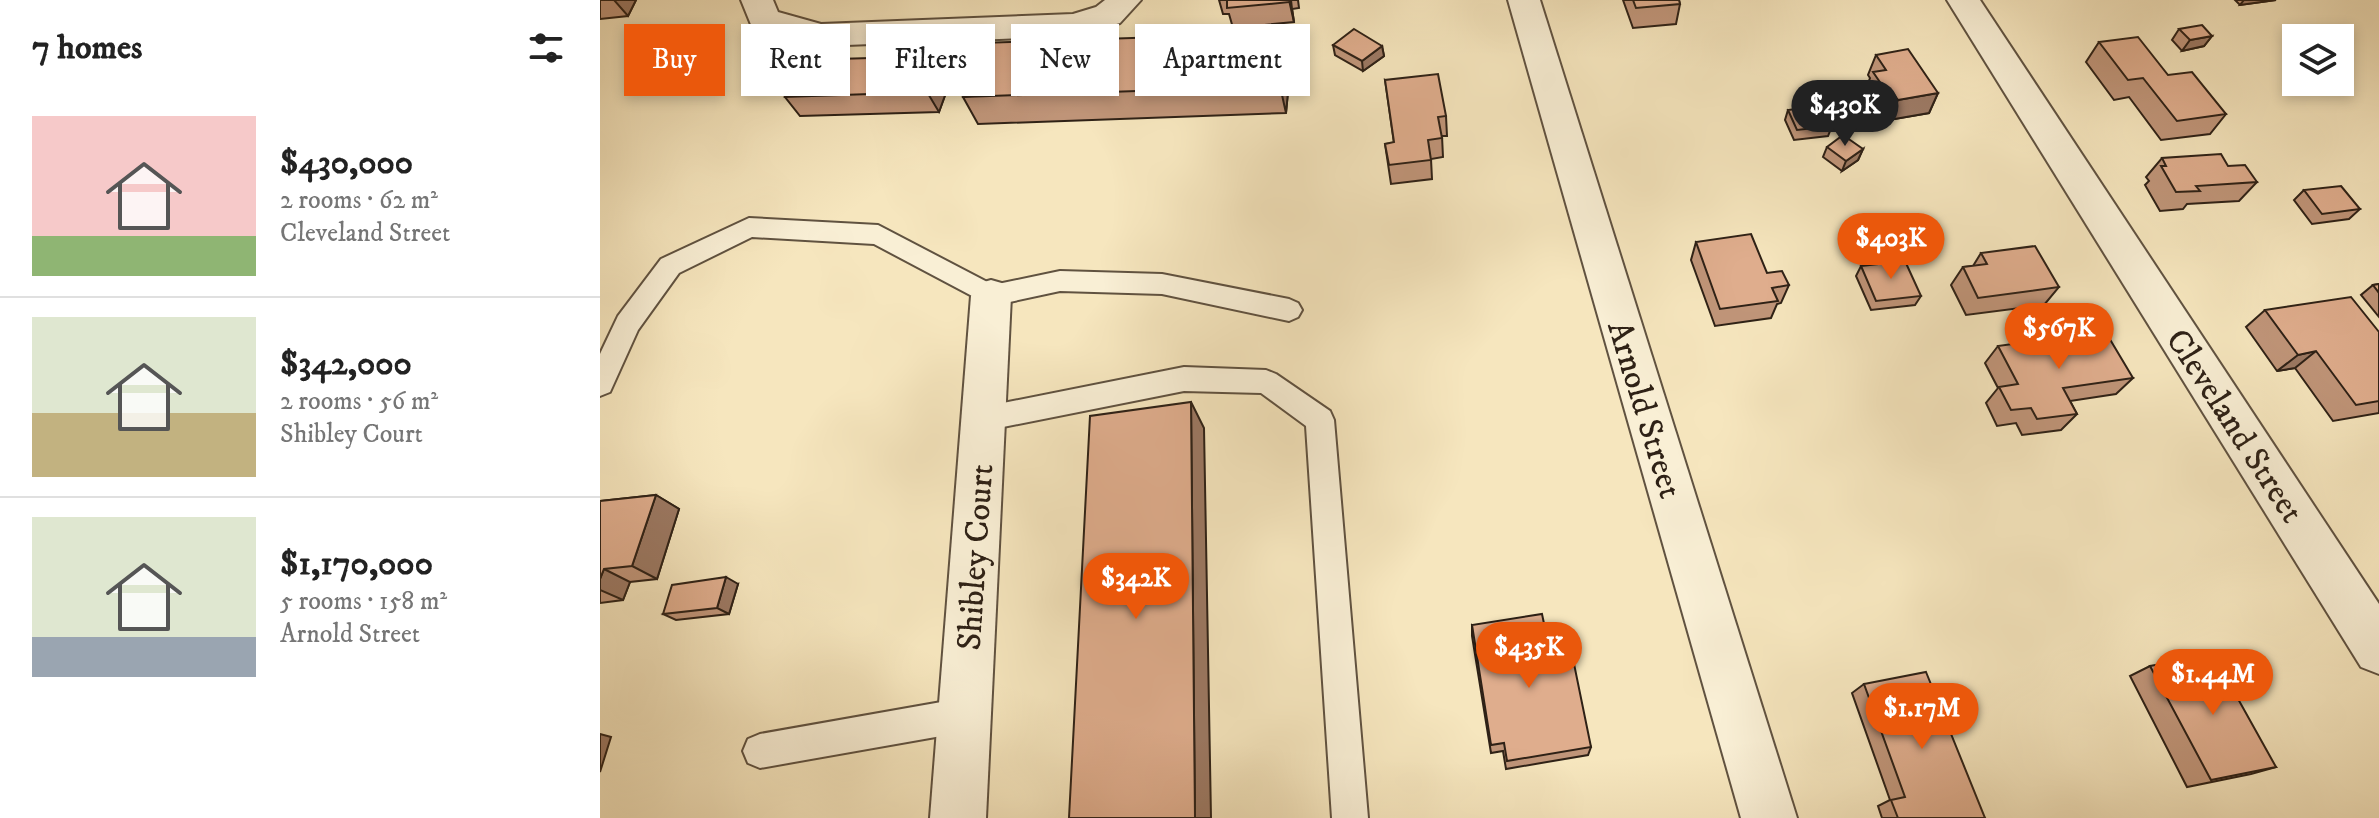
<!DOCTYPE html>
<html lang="en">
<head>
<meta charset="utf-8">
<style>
  body { margin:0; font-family:"IM FELL DW Pica",serif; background:#f2f2f2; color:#222; height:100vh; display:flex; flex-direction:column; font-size:30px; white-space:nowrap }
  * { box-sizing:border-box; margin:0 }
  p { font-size:26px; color:#767676 }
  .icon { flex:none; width:44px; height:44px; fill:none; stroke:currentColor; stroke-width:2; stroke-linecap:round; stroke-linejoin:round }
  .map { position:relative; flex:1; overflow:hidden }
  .panel { display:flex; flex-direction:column; background:#fff; width:600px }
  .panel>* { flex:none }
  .banner { position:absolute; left:24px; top:24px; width:760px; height:72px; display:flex; gap:16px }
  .buttons { position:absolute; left:1682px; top:24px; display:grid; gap:16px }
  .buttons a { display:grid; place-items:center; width:72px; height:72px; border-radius:0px; background:#fff; box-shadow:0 4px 12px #0003; font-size:40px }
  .price { position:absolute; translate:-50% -68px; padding:0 18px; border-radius:28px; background:#ea580c; color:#fff; font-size:26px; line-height:52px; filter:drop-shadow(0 2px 4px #0008) }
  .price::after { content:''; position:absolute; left:50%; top:48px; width:24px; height:18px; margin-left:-12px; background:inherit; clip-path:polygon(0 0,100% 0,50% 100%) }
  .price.active { background:#222; color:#fff }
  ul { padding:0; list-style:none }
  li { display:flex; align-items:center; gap:24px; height:200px; padding:0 32px }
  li+li { border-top:2px solid #e0e0e0 }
  li span { display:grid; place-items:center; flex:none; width:224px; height:160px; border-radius:0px; color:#555 }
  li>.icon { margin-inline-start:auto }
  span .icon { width:96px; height:96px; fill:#fffc; stroke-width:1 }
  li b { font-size:34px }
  h2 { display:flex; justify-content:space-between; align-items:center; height:96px; padding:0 32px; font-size:34px }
  .chip { padding:0 28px; border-radius:0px; background:#fff; box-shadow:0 4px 12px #0003; font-size:28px; line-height:72px }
  .chip.active { background:#ea580c; color:#fff }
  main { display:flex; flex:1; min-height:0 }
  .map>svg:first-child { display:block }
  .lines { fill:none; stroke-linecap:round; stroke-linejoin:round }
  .service-casing { stroke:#605240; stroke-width:4 }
  .minor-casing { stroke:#605240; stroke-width:4 }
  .service { fill:#f9efd5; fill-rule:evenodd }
  .minor { fill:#f9efd5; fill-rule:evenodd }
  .wall { fill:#c09579; stroke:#2e2116; stroke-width:2 }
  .shaded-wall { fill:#9c7963; stroke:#2e2116; stroke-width:2 }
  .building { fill:#dfad8d; stroke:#2e2116; stroke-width:2 }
  .labels { text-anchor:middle; stroke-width:6; stroke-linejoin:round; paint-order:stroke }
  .street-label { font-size:34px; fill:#2e2116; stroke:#f9efd5 }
</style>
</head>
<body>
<main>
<section class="panel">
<h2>7 homes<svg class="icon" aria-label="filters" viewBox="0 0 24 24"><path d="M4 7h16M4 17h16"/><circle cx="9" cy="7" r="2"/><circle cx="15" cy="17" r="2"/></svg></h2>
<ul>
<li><span style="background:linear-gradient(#f6c9c9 75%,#8fb573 0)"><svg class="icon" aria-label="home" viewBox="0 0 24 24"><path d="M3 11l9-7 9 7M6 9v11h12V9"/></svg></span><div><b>$430,000</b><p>2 rooms · 62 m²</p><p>Cleveland Street</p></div></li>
<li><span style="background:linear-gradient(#dfe7d0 60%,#c2b280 0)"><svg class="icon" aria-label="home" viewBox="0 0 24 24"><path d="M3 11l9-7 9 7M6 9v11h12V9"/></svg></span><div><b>$342,000</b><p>2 rooms · 56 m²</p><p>Shibley Court</p></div></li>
<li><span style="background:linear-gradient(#dfe7d0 75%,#9aa5b1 0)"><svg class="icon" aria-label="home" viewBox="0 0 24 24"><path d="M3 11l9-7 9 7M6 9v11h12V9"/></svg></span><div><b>$1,170,000</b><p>5 rooms · 158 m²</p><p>Arnold Street</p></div></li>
</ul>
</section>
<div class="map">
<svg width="1779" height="818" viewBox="0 0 1779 818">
  <rect width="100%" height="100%" fill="#f6e6be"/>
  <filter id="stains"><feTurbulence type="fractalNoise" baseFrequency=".0025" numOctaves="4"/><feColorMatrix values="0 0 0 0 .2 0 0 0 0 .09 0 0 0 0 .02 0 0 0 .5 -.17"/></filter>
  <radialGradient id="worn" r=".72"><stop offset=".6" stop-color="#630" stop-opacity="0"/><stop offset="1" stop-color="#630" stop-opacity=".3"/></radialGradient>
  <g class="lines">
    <defs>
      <g id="service">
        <polygon points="149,218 278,225 393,285 460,271 562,274 689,299 698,303 702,310 698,317 689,321 562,294 460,291 391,306 274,244 152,237 79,273 38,330 10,392 0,396 0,354 18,316 61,259"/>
        <polygon points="584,367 666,370 676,374 730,411 734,420 768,818 732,818 706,426 661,393 584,391 383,431 373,428 369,419 373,410 383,407"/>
        <polygon points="364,698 376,703 381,715 376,727 364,732 160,768 148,763 143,751 148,739 160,734"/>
      </g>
      <g id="minor">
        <polygon points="141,0 173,0 178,12 221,24 473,14 496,7 505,0 541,0 520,23 474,36 221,46 152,27"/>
        <polygon points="908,0 940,0 1197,818 1141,818"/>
        <polygon points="1347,0 1380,0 1779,604 1779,674 1761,667"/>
        <polygon points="391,280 405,284 411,296 386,818 330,818 371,296 377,284"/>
      </g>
    </defs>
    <!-- service casing -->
    <use href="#service" class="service-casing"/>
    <!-- minor casing -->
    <use href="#minor" class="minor-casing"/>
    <!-- service -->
    <use href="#service" class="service"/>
    <!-- minor -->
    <use href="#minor" class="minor"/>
  </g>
  <!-- wall -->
  <g class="wall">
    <polygon points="0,0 36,0 28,16 0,19"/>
    <polygon points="619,0 698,0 699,8 692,9 694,22 633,28 629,14 623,14"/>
    <polygon points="1023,0 1079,0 1080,4 1076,24 1033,28"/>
    <polygon points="1635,0 1676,0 1640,5"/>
    <polygon points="1579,29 1612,36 1604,46 1582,51 1572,40"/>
    <polygon points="1499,42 1568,75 1626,114 1610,134 1561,140 1529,97 1514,100 1486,62"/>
    <polygon points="733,45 782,46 784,56 763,71 735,55"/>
    <polygon points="1276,55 1338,93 1329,113 1289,120 1283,110 1277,111 1265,91 1270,78 1268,75"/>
    <polygon points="340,56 352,76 339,112 200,116 185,97"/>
    <polygon points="691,60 686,113 378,124 363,97"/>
    <polygon points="785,80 846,116 847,136 842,136 843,157 831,159 832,179 791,184 785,144 794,143"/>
    <polygon points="1188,110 1205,113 1232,126 1228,136 1194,140 1185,120"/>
    <polygon points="1227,147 1263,149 1258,160 1242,171 1223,157"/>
    <polygon points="1562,158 1628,166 1657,182 1639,201 1587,204 1583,209 1560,211 1545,185 1549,181 1546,177"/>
    <polygon points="1704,190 1760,209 1749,219 1712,224 1694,200"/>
    <polygon points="1096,242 1167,273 1189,285 1181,303 1177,304 1171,318 1115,326 1091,260"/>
    <polygon points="1381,253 1459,287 1444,305 1366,315 1351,285 1363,267 1373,266"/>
    <polygon points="1261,266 1321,296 1315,305 1271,310 1256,276"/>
    <polygon points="1779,284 1779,317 1761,295 1773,285"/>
    <polygon points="1665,310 1779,332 1779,413 1733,421 1695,368 1677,371 1646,327"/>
    <polygon points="1398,346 1533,378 1516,394 1470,401 1477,414 1461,430 1422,435 1416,423 1397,426 1386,403 1398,388 1385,363"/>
    <polygon points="56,495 79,509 57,579 30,582 23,600 0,603 0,501"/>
    <polygon points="138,584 129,614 76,620 63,614"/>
    <polygon points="872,625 951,657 991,747 988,755 906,769 903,751 891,753 872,636"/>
    <polygon points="1550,666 1676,767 1651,774 1587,787 1530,676"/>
    <polygon points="1264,684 1385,818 1282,818 1278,806 1290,800 1252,693"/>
  </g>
  <!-- shaded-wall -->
  <g class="shaded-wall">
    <polygon points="14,0 36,0 28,16"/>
    <polygon points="689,0 691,0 692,9 694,22"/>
    <polygon points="1644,0 1676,0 1640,5"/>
    <polygon points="685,33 691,60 686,113 680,86"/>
    <polygon points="1612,36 1604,46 1582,51 1590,40"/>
    <polygon points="782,46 784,56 763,71 762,61"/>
    <polygon points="340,56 352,76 339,112 327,92"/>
    <polygon points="1338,93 1329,113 1289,120 1298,100"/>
    <polygon points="1263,149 1258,160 1242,171 1246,161"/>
    <polygon points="1716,351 1695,368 1677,371 1698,355"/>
    <polygon points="591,402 604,428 611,818 595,818"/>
    <polygon points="56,495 79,509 57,579 32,566"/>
    <polygon points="4,569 30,582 23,600 0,590 0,579"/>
    <polygon points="126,577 138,584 129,614 117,608"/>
    <polygon points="0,734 11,737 0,772"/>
  </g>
  <!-- building -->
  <g class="building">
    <polygon points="627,0 689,0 690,2 627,8"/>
    <polygon points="1033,0 1079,0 1080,4 1036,8"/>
    <polygon points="1602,25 1612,36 1590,40 1579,29"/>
    <polygon points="754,29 782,46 762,61 733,45"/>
    <polygon points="685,33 680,86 363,97 380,43"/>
    <polygon points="1538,37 1568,75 1592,72 1626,114 1577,121 1543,78 1528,80 1499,42"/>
    <polygon points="1308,49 1338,93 1298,100 1291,90 1286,91 1273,72 1286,70 1276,55"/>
    <polygon points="340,56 327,92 185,97 202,60"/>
    <polygon points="838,74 846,116 838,117 842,138 828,140 831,160 789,165 785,144 794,142 785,80"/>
    <polygon points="1203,108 1205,113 1225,111 1232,126 1197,130 1188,110"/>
    <polygon points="1243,135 1263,149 1246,161 1227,147"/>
    <polygon points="1621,154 1628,166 1645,165 1657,182 1596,186 1600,191 1576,192 1561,166 1566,166 1562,158"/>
    <polygon points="1741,186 1760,209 1722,214 1704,190"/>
    <polygon points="1151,234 1167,273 1182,271 1189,285 1172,288 1178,301 1120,309 1096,242"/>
    <polygon points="1435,246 1459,287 1378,298 1363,267 1387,264 1381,253"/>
    <polygon points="1305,261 1321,296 1276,301 1261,266"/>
    <polygon points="1779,284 1779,293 1773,285"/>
    <polygon points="1751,297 1779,332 1779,401 1756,405 1716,351 1698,355 1665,310"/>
    <polygon points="1505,331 1533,378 1463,388 1477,414 1437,419 1431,408 1411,410 1399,387 1418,384 1398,346"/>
    <polygon points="591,402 595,818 469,818 490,416"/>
    <polygon points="56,495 32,566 4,569 0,579 0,501"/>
    <polygon points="126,577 117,608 63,614 72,585"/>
    <polygon points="942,614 951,657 972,654 991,747 907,761 904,743 891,745 872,625"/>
    <polygon points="1613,654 1676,767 1611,780 1550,666"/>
    <polygon points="1326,672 1385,818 1298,818 1291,800 1305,797 1264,684"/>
  </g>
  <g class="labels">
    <!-- street labels -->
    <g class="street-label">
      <text transform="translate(1046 409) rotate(73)" y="12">Arnold Street</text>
      <text transform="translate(1636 425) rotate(57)" y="12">Cleveland Street</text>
      <text transform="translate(374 557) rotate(-86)" y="12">Shibley Court</text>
    </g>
  </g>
  <rect width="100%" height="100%" filter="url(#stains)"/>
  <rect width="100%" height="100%" fill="url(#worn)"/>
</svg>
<div class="buttons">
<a><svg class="icon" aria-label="layers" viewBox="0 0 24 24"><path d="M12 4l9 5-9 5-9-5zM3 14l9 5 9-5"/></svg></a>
</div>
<b class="price active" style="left:1245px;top:148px">$430K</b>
<b class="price" style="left:1291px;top:281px">$403K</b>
<b class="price" style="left:1459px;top:371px">$567K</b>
<b class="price" style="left:536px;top:621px">$342K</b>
<b class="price" style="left:929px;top:690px">$435K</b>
<b class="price" style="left:1613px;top:717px">$1.44M</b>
<b class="price" style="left:1322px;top:751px">$1.17M</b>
<div class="banner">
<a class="chip active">Buy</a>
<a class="chip">Rent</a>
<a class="chip">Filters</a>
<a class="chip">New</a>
<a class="chip">Apartment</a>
</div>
</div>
</main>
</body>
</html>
